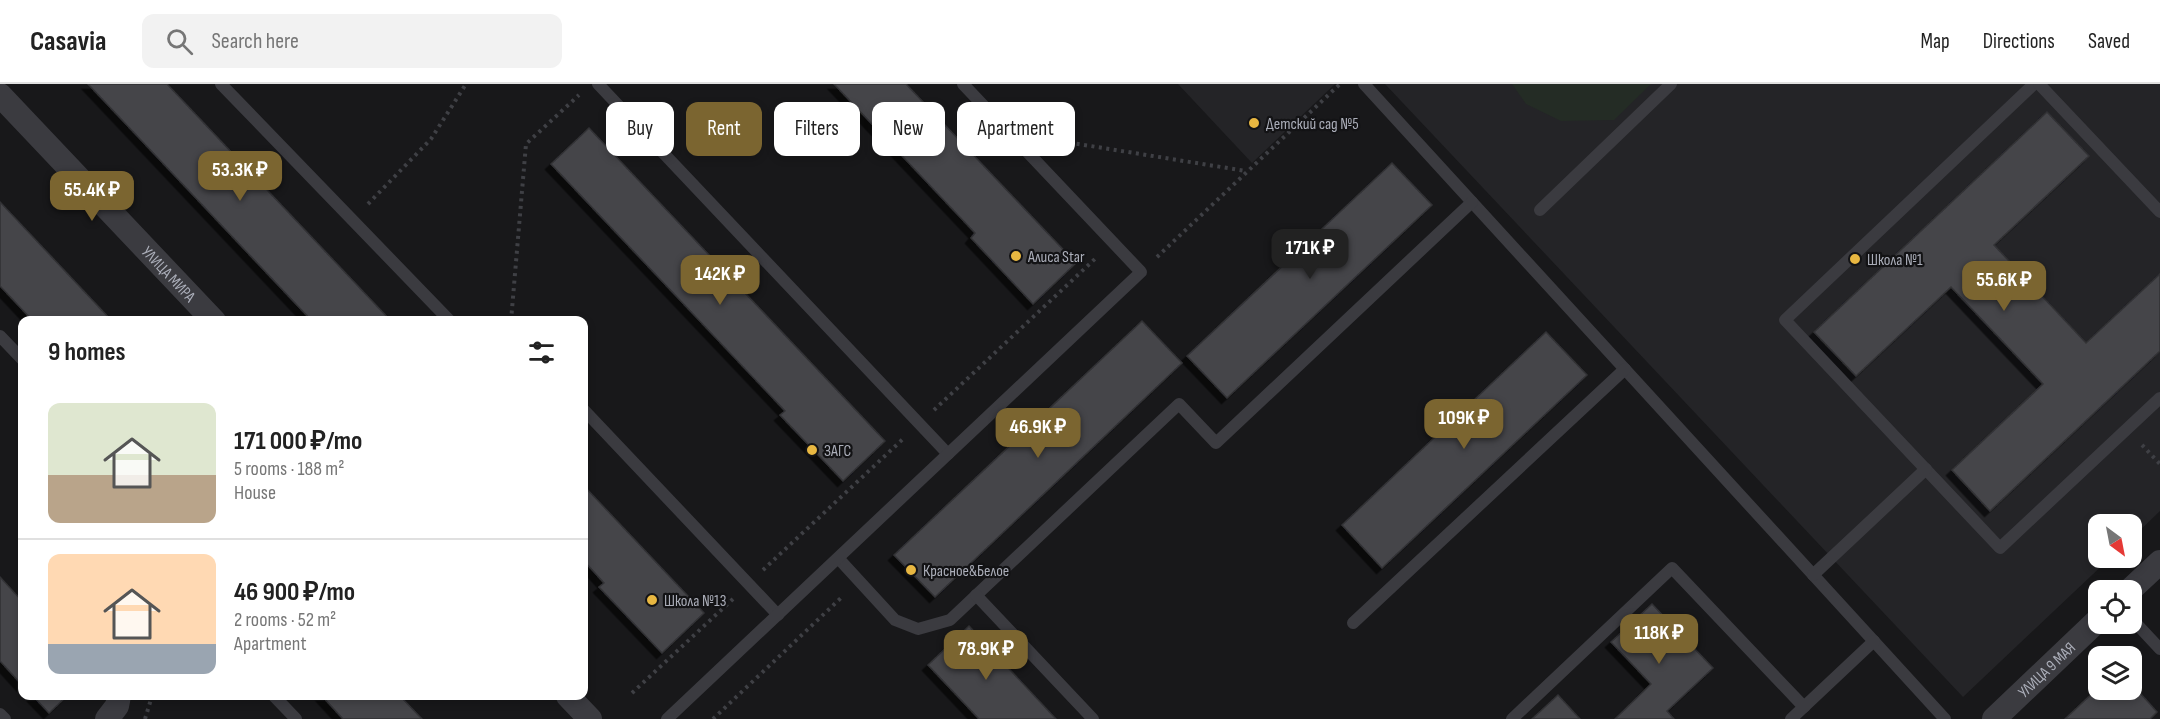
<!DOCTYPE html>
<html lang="en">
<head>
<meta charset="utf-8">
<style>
  body { margin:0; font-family:"Sofia Sans Condensed",sans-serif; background:#f2f2f2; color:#222; height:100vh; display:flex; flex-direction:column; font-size:22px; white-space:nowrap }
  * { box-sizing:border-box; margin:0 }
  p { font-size:20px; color:#767676 }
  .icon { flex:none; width:33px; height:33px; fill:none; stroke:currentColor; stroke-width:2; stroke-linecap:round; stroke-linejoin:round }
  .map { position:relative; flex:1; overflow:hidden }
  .details { position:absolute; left:18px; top:232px; width:570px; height:384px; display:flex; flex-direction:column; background:#fff; border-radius:12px; box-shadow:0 3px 9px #0003 }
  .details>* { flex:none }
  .guide { position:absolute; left:606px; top:18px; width:570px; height:54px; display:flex; gap:12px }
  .needle { width:39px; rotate:148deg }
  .controls { position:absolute; left:2088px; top:430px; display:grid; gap:12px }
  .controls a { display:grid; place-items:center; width:54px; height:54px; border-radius:12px; background:#fff; box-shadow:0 3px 9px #0003; font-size:30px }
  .price { position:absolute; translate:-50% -51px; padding:0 14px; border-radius:12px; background:#7b6530; color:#fff; font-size:20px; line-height:39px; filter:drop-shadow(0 2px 3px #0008) }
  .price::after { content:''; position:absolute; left:50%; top:36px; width:18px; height:14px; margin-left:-9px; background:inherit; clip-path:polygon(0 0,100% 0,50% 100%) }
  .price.current { background:#222; color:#fff }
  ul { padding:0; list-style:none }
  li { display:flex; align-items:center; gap:18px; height:150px; padding:0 30px }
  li+li { border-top:2px solid #e0e0e0 }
  li span { display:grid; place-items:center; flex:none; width:168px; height:120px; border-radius:12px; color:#555 }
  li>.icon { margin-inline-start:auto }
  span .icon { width:72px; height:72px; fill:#fffc; stroke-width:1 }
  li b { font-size:26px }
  h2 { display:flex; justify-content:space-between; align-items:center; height:72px; padding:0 30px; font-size:26px }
  .chip { padding:0 21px; border-radius:12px; background:#fff; box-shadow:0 3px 9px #0003; font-size:21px; line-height:54px }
  .chip.current { background:#7b6530; color:#fff }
  header { display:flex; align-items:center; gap:36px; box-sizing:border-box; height:84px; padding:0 30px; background:#fff; border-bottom:2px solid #e0e0e0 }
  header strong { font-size:28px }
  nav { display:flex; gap:33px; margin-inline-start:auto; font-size:21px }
  .search { width:420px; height:54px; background:#f2f2f2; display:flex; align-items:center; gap:15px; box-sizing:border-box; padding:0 21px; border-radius:12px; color:#767676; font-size:22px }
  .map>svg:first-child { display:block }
  .built { fill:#242427 }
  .green { fill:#242c25 }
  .building { fill:#454549; stroke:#323235; stroke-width:1.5; filter:url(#shadow) }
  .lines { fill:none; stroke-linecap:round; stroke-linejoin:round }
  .path { stroke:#3f4045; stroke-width:4; stroke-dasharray:3 4.5; stroke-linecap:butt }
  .lane { stroke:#3b3b40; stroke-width:12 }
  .street { stroke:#3b3b40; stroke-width:24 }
  .poi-dot { fill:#e8b741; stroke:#131315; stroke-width:2 }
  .labels { text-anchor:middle; stroke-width:4.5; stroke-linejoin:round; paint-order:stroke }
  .poi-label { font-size:16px; fill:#abaeb9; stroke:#131315; text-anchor:start }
  .street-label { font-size:16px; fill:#abaeb9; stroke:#131315 }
</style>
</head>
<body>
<header>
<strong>Casavia</strong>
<div class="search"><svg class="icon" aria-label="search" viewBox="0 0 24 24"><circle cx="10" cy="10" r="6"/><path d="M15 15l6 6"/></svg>Search here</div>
<nav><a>Map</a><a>Directions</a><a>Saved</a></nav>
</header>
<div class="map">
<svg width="2160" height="635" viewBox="0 0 2160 635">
  <defs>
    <filter id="shadow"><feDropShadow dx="-5.5" dy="5.5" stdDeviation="0" flood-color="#0009"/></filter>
  </defs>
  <rect width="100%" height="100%" fill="#18181a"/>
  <!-- built -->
  <g class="built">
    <polygon points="1178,0 1335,0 1252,79"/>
    <polygon points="1385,0 2160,0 2160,427 2132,454 2132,441 2098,441 2098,474 2110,474 1963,613"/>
  </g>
  <!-- green -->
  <polygon class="green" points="1512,0 1651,0 1614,36 1561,37 1526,20"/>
  <!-- building -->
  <g class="building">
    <polygon points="88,0 167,0 391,237 312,237"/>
    <polygon points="834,0 906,0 1076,179 1033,220 971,154 975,149"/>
    <polygon points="2047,28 2089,72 1994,161 2086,259 2160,190 2160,267 1990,427 1952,386 2043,300 1951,203 1856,292 1814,248"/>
    <polygon points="589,44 885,357 843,397 780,331 785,327 551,80"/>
    <polygon points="1392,79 1432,121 1227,314 1187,272"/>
    <polygon points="0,118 112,237 33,237 0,202"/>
    <polygon points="1142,237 1182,279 935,513 894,471"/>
    <polygon points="1546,248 1587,291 1382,484 1342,441"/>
    <polygon points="584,402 704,529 662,569 599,503 604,499 584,477"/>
    <polygon points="0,493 22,517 22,601 0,577"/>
    <polygon points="1652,520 1713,584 1667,627 1674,635 1615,635 1651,600 1611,558"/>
    <polygon points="969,542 1056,635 979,635 928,581"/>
    <polygon points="2132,600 2157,628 2150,635 2065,635 2098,604 2098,606 2132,606"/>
    <polygon points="1558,611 1580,635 1532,635"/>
    <polygon points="33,612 67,612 49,629"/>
    <polygon points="322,612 400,612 422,635 343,635"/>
  </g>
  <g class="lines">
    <!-- path -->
    <g class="path">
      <polyline points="1047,55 1246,87"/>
      <polyline points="368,120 431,55 466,0"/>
      <polyline points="1157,173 1340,0"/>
      <polyline points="511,237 526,60 579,11"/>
      <polyline points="934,326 1097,173"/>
      <polyline points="2142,361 2160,380"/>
      <polyline points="763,486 904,354"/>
      <polyline points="632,609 734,514"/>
      <polyline points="145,635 152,612"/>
      <polyline points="713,635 843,512"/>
    </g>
    <!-- lane -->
    <g class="lane">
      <polyline points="221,0 450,237"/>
      <polyline points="598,0 948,370"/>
      <polyline points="1364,0 1945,635"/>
      <polyline points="2034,0 1785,236 2000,464 2160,314"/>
      <polyline points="2039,0 2160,128"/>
      <polyline points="1540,126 1671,0"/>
      <polyline points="0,252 22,275"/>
      <polyline points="584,326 778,531"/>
      <polyline points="839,475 895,536 918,545 950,536 1179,320 1216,359 1472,118"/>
      <polyline points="1813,491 1926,385"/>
      <polyline points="976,511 1093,635"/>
      <polyline points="2132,535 2160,565"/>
      <polyline points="1353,539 1625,285"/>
      <polyline points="274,612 296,635"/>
      <polyline points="0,630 5,635"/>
      <polyline points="667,635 1141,188 963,0"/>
      <polyline points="1512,635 1672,484 1804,623"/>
      <polyline points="1791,635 1874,557"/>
    </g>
    <!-- street -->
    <g class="street">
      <path id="s1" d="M 0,11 L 214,237"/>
      <polyline points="2129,507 2160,478"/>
      <polyline points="568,612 590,635"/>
      <polyline points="107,635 117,622 119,612"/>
      <path id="s2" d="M 1994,635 L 2098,536"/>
    </g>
  </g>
  <!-- markers -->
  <g class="poi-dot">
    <circle cx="1254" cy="39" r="6"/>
    <circle cx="1016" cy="172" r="6"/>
    <circle cx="1855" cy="175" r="6"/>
    <circle cx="812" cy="366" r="6"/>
    <circle cx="911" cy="486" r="6"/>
    <circle cx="652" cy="516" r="6"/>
  </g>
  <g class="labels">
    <!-- poi labels -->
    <g class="poi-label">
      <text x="1266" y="45">Детский сад №5</text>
      <text x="1028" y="178">Алиса Star</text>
      <text x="1867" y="181">Школа №1</text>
      <text x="824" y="372">ЗАГС</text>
      <text x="923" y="492">Красное&amp;Белое</text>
      <text x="664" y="522">Школа №13</text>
    </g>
    <!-- street labels -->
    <g class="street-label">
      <text dy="6" stroke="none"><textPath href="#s1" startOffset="246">УЛИЦА МИРА</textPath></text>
      <text dy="6" stroke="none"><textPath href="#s2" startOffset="72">УЛИЦА 9 МАЯ</textPath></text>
    </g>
  </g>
</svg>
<div class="controls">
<a><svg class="needle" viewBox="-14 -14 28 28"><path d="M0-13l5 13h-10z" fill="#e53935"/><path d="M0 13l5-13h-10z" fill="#767676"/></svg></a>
<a><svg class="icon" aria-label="locate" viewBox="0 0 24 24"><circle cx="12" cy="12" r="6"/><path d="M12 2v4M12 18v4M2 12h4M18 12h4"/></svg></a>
<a><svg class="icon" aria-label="layers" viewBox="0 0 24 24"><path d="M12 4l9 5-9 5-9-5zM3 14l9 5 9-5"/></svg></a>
</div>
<b class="price" style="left:240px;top:118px">53.3K ₽</b>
<b class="price" style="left:92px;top:138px">55.4K ₽</b>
<b class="price current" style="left:1310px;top:196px">171K ₽</b>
<b class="price" style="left:720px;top:222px">142K ₽</b>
<b class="price" style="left:2004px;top:228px">55.6K ₽</b>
<b class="price" style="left:1464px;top:366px">109K ₽</b>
<b class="price" style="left:1038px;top:375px">46.9K ₽</b>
<b class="price" style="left:1659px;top:581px">118K ₽</b>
<b class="price" style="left:986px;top:597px">78.9K ₽</b>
<div class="guide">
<a class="chip">Buy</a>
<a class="chip current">Rent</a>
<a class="chip">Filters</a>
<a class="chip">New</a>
<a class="chip">Apartment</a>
</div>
<section class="details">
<h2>9 homes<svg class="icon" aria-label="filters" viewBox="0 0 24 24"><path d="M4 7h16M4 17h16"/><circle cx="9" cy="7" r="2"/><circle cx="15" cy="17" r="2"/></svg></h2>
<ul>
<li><span style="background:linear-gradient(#dfe7d0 60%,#b9a48a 0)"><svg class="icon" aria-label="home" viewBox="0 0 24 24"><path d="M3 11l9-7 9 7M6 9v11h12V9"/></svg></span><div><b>171 000 ₽/mo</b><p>5 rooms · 188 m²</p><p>House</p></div></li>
<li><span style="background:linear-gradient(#ffd9b3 75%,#9aa5b1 0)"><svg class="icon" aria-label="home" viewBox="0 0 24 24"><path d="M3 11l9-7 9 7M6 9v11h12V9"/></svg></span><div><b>46 900 ₽/mo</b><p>2 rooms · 52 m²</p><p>Apartment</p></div></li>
</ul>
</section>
</div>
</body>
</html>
